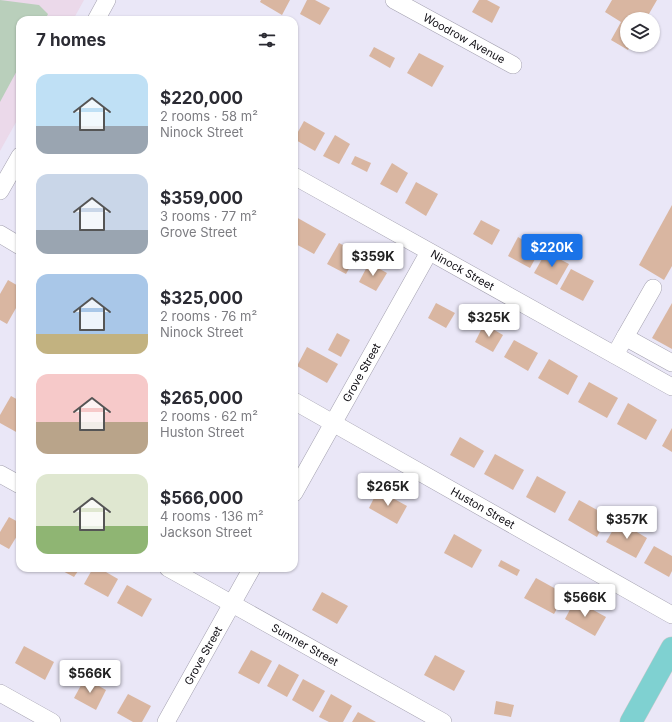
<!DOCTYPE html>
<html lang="en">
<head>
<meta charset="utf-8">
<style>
  body { margin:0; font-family:Inter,sans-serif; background:#f7f7f7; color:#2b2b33; height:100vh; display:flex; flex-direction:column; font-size:15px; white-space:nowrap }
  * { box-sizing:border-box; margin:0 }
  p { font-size:13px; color:#7c7c81 }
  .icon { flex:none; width:22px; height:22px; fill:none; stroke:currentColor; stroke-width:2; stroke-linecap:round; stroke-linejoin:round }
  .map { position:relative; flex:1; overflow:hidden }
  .panel { position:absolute; left:16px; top:16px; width:282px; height:556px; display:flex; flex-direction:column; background:#fff; border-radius:12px; box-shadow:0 1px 3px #0004 }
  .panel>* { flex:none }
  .controls { position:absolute; left:620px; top:12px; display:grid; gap:8px }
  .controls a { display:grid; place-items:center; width:40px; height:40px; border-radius:50%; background:#fff; box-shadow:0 1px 3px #0004; font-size:20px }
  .price { position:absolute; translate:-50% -34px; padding:0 9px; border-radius:4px; background:#fff; color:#222; font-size:13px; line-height:26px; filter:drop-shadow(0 1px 2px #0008) }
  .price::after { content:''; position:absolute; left:50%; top:24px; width:12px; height:9px; margin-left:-6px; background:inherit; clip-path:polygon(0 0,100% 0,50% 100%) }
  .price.current { background:#1a73e8; color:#fff }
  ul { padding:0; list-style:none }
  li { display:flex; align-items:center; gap:12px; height:100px; padding:0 20px }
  li span { display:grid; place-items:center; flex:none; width:112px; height:80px; border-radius:12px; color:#555 }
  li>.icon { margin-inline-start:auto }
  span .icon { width:48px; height:48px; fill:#fffc; stroke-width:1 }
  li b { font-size:17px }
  h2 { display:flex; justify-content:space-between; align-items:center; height:48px; padding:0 20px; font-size:17px }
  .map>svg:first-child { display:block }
  .education { fill:#ebd9ea }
  .grass { fill:#b9cfbb }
  .building { fill:#d9b6a1 }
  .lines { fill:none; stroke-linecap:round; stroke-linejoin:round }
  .minor-casing { stroke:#a3a0af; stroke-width:18 }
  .major-casing { stroke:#cacacb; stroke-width:23 }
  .minor { stroke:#fff; stroke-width:17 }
  .major { stroke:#7fd1d1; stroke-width:22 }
  .labels { text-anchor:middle; stroke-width:4; stroke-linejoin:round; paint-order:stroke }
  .street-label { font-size:11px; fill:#0e0c12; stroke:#fff }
</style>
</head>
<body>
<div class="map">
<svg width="672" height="722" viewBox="0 0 672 722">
  <rect width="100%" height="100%" fill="#eae7f7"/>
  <!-- education -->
  <polygon class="education" points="0,0 84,0 73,20 20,20 20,115 0,151"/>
  <!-- grass -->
  <polygon class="grass" points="0,0 39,5 48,14 45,20 20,20 20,65 0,102"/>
  <!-- building -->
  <g class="building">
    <polygon points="261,0 290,0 282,15 260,2"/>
    <polygon points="307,0 315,0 330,8 320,25 300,14"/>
    <polygon points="479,0 487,0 500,7 492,23 472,12"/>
    <polygon points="612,0 657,0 646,19 627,19 627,45 631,45 628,50 611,40 621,22 605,12"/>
    <polygon points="374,47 395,58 390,68 369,56"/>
    <polygon points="419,53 444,66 432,87 407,73"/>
    <polygon points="304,121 325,133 315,151 294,139"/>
    <polygon points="335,135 350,144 339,164 323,156"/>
    <polygon points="355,156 371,163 367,172 351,164"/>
    <polygon points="392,163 408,173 397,193 380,184"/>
    <polygon points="416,182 438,194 426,216 405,203"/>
    <polygon points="672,205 672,266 664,280 639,265"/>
    <polygon points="296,217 326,234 314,254 294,243 294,222"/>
    <polygon points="481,220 500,230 492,245 473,234"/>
    <polygon points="518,237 540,250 530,268 508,256"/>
    <polygon points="339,243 358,253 346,274 327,264"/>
    <polygon points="546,252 569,264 557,285 534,273"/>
    <polygon points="369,263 387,273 376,291 359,282"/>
    <polygon points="571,269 594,281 583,301 560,289"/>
    <polygon points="8,280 20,287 20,301 7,324 0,320 0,294"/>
    <polygon points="436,303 455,313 446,328 428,318"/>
    <polygon points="672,303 672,349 652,338"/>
    <polygon points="484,324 503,335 493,352 475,342"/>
    <polygon points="337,333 350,340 341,357 328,350"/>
    <polygon points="514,340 538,353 528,371 504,357"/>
    <polygon points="307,347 338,364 327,383 297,366"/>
    <polygon points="549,359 578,376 568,395 538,378"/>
    <polygon points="589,382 618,398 607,418 578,402"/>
    <polygon points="11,396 20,401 20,429 18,433 0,423 0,415"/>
    <polygon points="628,403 657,420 646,440 617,424"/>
    <polygon points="672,428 672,452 662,446"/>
    <polygon points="460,437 484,451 474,468 450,455"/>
    <polygon points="495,454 524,470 513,490 484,474"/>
    <polygon points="537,476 566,492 555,513 526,497"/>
    <polygon points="378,490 407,506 397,524 369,508"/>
    <polygon points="579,500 608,516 597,537 568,520"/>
    <polygon points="9,517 20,523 20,531 9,549 0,544 0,532"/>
    <polygon points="618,521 647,538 636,558 606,542"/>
    <polygon points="454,534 482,550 472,568 444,553"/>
    <polygon points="654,546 672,556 672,571 669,577 644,563"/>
    <polygon points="501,560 520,570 517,576 498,566"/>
    <polygon points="57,568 80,568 74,577"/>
    <polygon points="93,568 99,568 118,579 108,597 84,584"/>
    <polygon points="536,578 565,594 554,614 524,598"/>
    <polygon points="127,585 152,599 142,617 117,603"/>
    <polygon points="322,592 348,606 337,624 312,610"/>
    <polygon points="575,600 606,617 595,636 565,619"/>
    <polygon points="24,646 54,662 45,680 15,663"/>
    <polygon points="251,650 272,661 259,684 238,673"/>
    <polygon points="435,655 465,671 454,691 424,675"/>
    <polygon points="279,664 299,675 287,697 267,686"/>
    <polygon points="85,678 106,690 96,710 74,698"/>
    <polygon points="303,679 325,691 313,712 292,700"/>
    <polygon points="128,694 151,706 142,722 133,722 117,713"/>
    <polygon points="331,694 352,706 343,722 329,722 319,717"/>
    <polygon points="496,701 514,705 511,717 494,714"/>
    <polygon points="358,712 376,722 352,722"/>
  </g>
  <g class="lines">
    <defs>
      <g id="minor">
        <path id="s1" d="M 394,0 L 513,65"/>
        <polyline points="96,20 107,0"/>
        <path id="s2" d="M 294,176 L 672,387"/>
        <polyline points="0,191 20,156"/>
        <polyline points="0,234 20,246"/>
        <polyline points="625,337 653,288"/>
        <polyline points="615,355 625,337 672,363"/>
        <path id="s3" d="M 294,401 L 672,615"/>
        <polyline points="0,474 20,485"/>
        <path id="s4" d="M 294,493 L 429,252"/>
        <path id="s5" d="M 168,568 L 443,722"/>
        <polyline points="0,693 52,722"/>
        <path id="s6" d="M 166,722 L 252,568"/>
      </g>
      <polyline id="major" points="631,722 672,648"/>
    </defs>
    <!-- minor casing -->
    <use href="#minor" class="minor-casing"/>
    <!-- major casing -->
    <use href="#major" class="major-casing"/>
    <!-- minor -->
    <use href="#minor" class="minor"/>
    <!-- major -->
    <use href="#major" class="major"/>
  </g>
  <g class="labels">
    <!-- street labels -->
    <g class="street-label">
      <text dy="4" stroke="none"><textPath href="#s1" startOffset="80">Woodrow Avenue</textPath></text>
      <text dy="4" stroke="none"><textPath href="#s2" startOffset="193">Ninock Street</textPath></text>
      <text dy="4" stroke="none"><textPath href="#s4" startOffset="138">Grove Street</textPath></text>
      <text dy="4" stroke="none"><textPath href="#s3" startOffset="217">Huston Street</textPath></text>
      <text dy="4" stroke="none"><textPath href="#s5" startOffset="157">Sumner Street</textPath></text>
      <text dy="4" stroke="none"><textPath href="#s6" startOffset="76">Grove Street</textPath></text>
    </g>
  </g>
</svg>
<div class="controls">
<a><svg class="icon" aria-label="layers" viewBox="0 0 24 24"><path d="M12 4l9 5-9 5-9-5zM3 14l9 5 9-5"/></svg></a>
</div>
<b class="price current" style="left:552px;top:268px">$220K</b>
<b class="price" style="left:373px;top:277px">$359K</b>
<b class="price" style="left:489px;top:338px">$325K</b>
<b class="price" style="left:388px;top:507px">$265K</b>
<b class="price" style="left:627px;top:540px">$357K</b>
<b class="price" style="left:585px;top:618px">$566K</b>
<b class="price" style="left:90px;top:694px">$566K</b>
<section class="panel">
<h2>7 homes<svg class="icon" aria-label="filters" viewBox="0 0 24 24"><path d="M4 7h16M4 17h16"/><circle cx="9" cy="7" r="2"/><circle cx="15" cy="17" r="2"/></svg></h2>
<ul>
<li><span style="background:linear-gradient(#bfe0f5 65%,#9aa5b1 0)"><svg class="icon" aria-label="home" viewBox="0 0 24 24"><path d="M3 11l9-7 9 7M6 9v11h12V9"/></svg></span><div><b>$220,000</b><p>2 rooms · 58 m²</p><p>Ninock Street</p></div></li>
<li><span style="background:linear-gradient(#c9d6e8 70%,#9aa5b1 0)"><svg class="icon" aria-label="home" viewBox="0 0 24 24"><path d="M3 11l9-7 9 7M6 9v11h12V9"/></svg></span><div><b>$359,000</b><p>3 rooms · 77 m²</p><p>Grove Street</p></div></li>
<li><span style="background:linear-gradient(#a9c7e8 75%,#c2b280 0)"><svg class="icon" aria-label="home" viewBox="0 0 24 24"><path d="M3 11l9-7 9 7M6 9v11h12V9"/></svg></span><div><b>$325,000</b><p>2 rooms · 76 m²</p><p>Ninock Street</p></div></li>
<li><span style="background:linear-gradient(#f6c9c9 60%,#b9a48a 0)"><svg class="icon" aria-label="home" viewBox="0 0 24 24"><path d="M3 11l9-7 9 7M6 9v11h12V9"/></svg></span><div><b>$265,000</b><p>2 rooms · 62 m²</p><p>Huston Street</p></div></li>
<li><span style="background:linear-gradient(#dfe7d0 65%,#8fb573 0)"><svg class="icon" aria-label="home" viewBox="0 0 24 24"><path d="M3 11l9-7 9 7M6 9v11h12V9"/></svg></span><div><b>$566,000</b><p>4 rooms · 136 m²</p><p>Jackson Street</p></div></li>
</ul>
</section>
</div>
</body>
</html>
